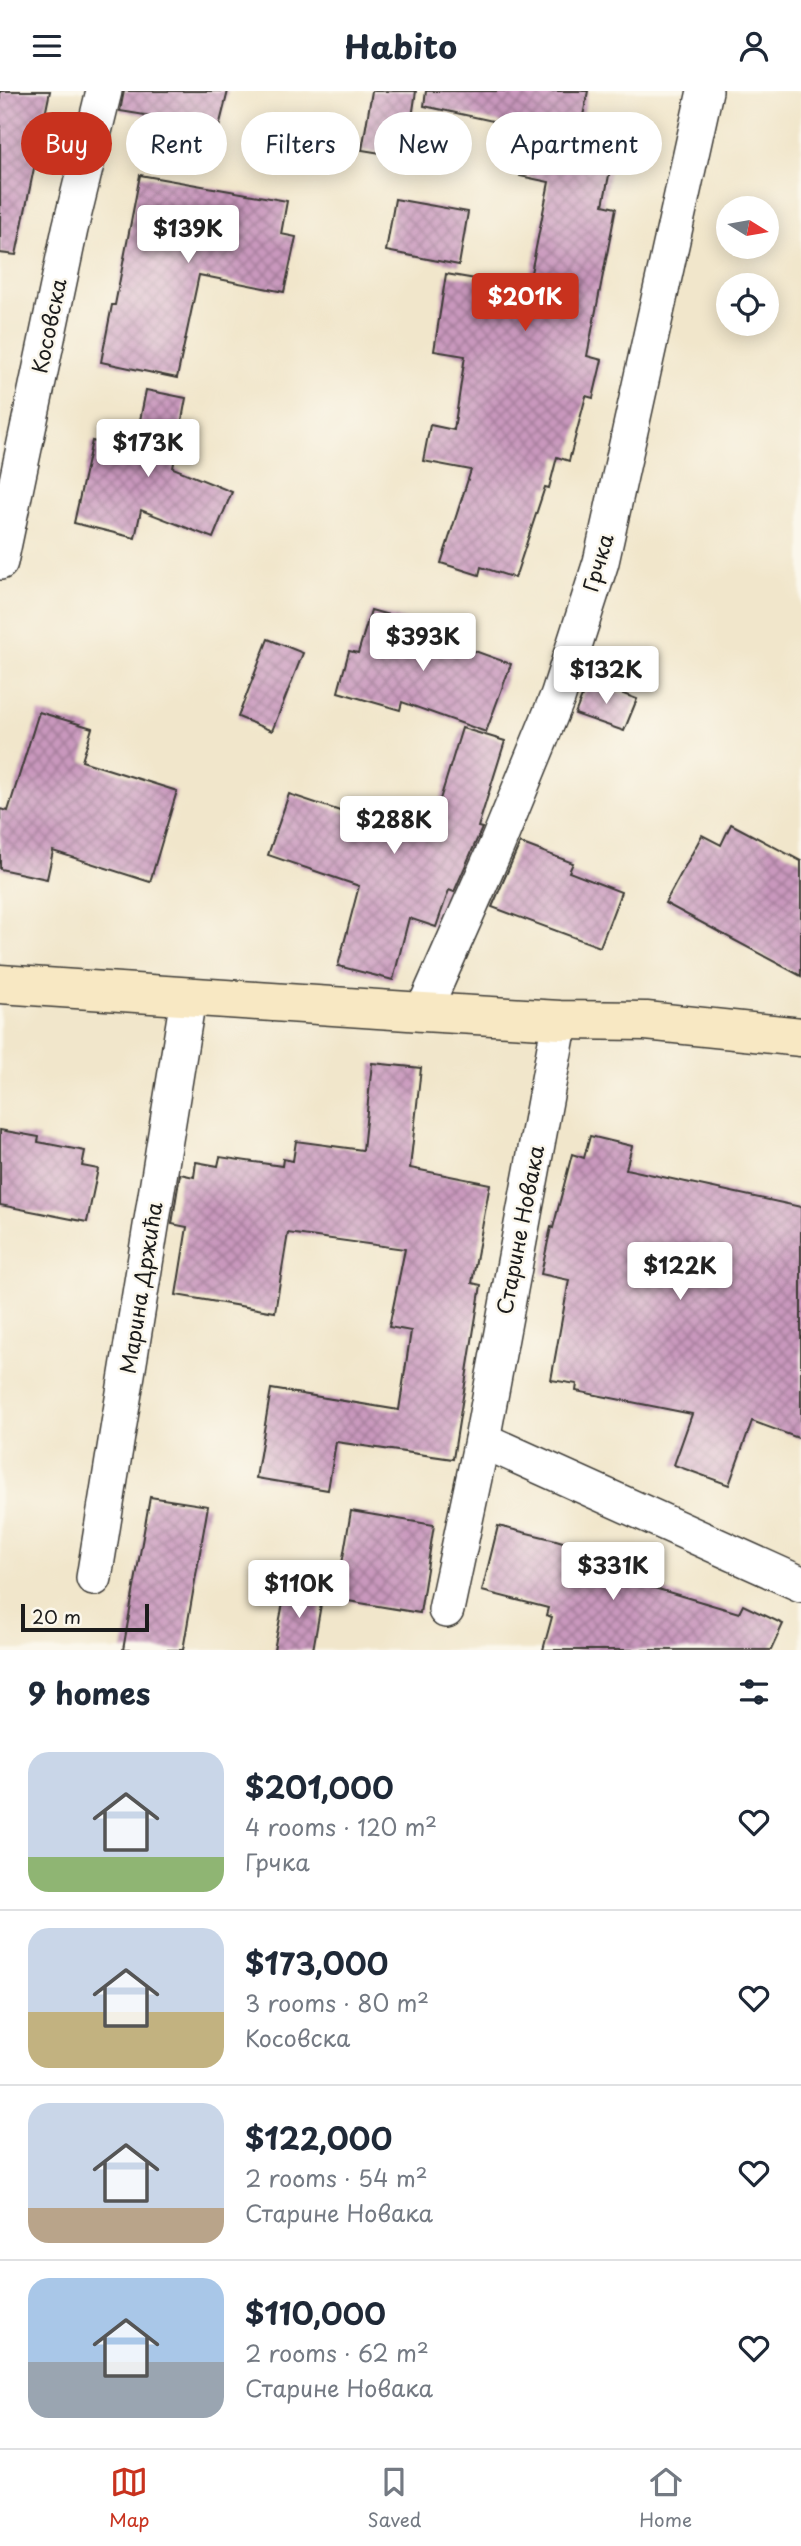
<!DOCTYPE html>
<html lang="en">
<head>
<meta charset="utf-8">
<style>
  body { margin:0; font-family:"Playpen Sans",sans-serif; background:#f6f6f7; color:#1f2937; height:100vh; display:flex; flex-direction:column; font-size:26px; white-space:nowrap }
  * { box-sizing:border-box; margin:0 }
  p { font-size:23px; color:#747a83 }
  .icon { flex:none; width:38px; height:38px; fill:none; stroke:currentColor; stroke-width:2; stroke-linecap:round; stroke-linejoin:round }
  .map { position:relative; height:1559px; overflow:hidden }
  .details { display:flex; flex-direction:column; background:#fff; flex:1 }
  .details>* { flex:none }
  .top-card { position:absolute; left:21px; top:21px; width:760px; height:63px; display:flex; gap:14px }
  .needle { width:46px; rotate:101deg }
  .tools { position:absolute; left:716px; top:105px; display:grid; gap:14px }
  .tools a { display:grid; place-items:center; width:63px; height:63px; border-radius:50%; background:#fff; box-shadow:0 4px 18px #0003; font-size:35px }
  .scale { position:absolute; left:21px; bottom:18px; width:128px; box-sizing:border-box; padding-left:7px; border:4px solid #1c1c1c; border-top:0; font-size:19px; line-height:24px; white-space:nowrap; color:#1c1c1c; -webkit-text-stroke:5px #fbf7ec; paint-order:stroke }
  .price { position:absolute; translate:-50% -60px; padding:0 16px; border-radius:7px; background:#fff; color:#222; font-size:23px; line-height:46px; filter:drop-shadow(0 2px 4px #0008) }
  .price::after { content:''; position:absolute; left:50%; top:42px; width:21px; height:16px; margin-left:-10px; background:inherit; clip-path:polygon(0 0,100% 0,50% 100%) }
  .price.current { background:#c8321e; color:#fff }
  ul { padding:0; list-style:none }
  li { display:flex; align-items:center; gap:21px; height:175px; padding:0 28px }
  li+li { border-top:2px solid #e0e1e3 }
  li span { display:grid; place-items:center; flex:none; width:196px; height:140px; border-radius:21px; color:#555 }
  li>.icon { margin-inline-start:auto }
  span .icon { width:84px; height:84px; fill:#fffc; stroke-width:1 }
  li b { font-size:30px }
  h2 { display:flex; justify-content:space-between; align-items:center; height:84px; padding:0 28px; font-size:30px }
  .tag { padding:0 24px; border-radius:32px; background:#fff; box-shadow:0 4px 18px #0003; font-size:24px; line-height:63px }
  .tag.current { background:#c8321e; color:#fff }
  header { display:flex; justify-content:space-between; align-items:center; height:91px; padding:0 28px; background:#fff; font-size:32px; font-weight:700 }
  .menu { display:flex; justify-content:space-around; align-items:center; height:98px; border-top:2px solid #e0e1e3; background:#fff; font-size:19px; color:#747a83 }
  .menu a { display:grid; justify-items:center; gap:4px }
  .menu .current { color:#c8321e }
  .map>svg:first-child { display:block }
  .building { fill:url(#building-cross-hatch) }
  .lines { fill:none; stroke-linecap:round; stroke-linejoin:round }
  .minor-casing { stroke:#3c3a36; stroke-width:38 }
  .secondary-casing { stroke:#3c3a36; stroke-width:41 }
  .minor { stroke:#fff; stroke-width:35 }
  .secondary { stroke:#f8e8c3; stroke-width:38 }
  .labels { text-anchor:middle; stroke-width:5; stroke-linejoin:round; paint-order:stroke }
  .street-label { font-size:21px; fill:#1c1c1c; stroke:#fbf7ec }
</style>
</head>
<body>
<header><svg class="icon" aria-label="menu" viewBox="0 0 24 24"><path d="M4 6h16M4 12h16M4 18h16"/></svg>Habito<svg class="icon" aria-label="person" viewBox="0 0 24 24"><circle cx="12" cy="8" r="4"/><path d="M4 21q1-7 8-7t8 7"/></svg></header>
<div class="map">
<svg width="801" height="1559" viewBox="0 0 801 1559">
  <defs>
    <pattern id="building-cross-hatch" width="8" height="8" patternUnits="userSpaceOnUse" patternTransform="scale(1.75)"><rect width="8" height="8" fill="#c998bd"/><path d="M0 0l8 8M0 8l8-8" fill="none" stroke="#a27b99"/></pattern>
  </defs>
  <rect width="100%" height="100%" fill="#fbf7ec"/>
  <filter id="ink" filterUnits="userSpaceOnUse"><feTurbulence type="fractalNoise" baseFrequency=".0143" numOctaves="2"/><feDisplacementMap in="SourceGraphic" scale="14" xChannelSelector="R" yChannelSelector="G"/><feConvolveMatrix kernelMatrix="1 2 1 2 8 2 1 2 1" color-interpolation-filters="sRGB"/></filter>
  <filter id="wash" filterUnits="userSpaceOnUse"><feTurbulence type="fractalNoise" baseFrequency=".00686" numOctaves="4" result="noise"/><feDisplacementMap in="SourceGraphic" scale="28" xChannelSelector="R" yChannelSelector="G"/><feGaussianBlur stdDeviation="1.57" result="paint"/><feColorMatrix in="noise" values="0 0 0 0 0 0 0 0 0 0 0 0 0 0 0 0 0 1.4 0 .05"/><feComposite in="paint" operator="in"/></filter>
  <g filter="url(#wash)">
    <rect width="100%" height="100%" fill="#f1e6cb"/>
    <g id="blocks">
      <!-- building -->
      <g class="building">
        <polygon points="0,0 50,0 16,164 0,162"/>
        <polygon points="124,0 228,0 219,36 120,20"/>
        <polygon points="372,0 416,0 406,66 362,59"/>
        <polygon points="426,0 588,0 582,30 588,31 586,44 616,50 603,114 616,117 587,265 602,269 593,307 586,305 569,370 557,366 549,397 545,396 515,487 481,476 479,484 441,472 471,379 423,370 430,334 454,339 465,265 434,260 446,183 528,197 549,91 520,85 529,38 424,15"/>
        <polygon points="140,84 287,110 281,143 296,146 284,201 199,184 177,287 101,271 112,214 115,214"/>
        <polygon points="395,108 468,121 459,174 386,160"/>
        <polygon points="146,299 186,307 173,377 232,401 213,447 141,419 135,447 74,432 92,350 134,360"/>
        <polygon points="371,519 424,534 422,541 511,573 486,641 402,611 400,619 338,601 349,560 358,562"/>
        <polygon points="268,548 303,562 272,640 238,626"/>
        <polygon points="588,590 637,608 624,640 575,623"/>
        <polygon points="39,621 92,637 82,670 177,700 150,791 53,760 47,788 0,778 0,718 8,720"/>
        <polygon points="462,637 505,650 478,736 482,737 454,801 449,799 436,836 409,827 393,889 338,875 359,795 268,764 289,703 391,737 394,728 430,741"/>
        <polygon points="731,733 801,770 801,885 665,812 702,744 721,754"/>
        <polygon points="520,752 573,772 569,781 621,801 600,856 492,816"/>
        <polygon points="372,972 421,977 410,1077 490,1093 472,1192 481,1194 453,1368 336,1351 328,1399 256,1387 271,1298 399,1319 411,1240 389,1236 405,1158 288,1142 275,1221 176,1204 187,1136 172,1133 180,1083 194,1086 196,1071 218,1075 220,1066 282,1075 283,1068 293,1070 296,1050 363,1059"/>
        <polygon points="0,1039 39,1046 38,1051 85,1060 82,1075 98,1078 87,1131 0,1114"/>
        <polygon points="590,1045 632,1055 626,1078 801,1116 801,1348 752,1330 729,1394 674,1374 692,1323 576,1300 577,1293 551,1289 569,1189 541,1183 551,1136 553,1137 572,1063 584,1067"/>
        <polygon points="150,1406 208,1415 183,1559 123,1559"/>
        <polygon points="351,1420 434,1434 420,1522 336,1508"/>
        <polygon points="498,1435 556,1449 626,1470 621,1487 739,1522 743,1514 783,1533 771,1559 543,1559 552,1526 546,1524 548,1517 482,1500"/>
        <polygon points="286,1496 323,1502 313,1559 274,1559"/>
      </g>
    </g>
  </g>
  <g filter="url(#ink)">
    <use href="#blocks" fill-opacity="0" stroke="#3c3a36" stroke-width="2"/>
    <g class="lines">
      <defs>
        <g id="minor">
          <polyline points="0,471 70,138 104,0"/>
          <polyline points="423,921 496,756 558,605 601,471 705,0"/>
          <polyline points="482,1349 801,1493"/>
          <polyline points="94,1487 188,907"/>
          <polyline points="446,1519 482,1349 560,929"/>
        </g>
        <polyline id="secondary" points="0,893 423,921 560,929 646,930 801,946"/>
      </defs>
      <!-- minor casing -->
      <use href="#minor" class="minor-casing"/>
      <!-- secondary casing -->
      <use href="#secondary" class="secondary-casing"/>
      <!-- minor -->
      <use href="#minor" class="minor"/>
      <!-- secondary -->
      <use href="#secondary" class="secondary"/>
    </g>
  </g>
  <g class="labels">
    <!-- street labels -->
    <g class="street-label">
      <text transform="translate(50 235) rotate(-78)" y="7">Косовска</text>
      <text transform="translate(599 472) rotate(-74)" y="7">Грчка</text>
      <text transform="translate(521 1139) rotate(-79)" y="7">Старине Новака</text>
      <text transform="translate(142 1197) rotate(-81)" y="7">Марина Држића</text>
    </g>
  </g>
</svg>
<div class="tools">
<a><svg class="needle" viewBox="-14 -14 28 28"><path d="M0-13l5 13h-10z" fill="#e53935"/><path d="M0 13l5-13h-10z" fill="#747a83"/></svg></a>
<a><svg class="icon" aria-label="locate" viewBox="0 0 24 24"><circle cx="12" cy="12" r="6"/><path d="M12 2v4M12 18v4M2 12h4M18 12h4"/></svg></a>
</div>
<div class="scale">20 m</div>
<b class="price" style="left:188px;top:174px">$139K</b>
<b class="price current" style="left:525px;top:242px">$201K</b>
<b class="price" style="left:148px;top:388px">$173K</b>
<b class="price" style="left:423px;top:582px">$393K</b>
<b class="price" style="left:606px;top:615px">$132K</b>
<b class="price" style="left:394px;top:765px">$288K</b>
<b class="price" style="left:680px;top:1211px">$122K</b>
<b class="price" style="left:613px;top:1511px">$331K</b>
<b class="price" style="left:299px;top:1529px">$110K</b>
<div class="top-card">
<a class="tag current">Buy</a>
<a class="tag">Rent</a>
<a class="tag">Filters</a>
<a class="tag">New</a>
<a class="tag">Apartment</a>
</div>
</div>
<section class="details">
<h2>9 homes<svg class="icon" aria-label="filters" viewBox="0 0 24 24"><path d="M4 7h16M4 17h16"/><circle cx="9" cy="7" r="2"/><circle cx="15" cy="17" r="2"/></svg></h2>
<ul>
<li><span style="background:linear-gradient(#c9d6e8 75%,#8fb573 0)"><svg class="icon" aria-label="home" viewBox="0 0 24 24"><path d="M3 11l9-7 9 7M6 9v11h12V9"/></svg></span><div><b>$201,000</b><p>4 rooms · 120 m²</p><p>Грчка</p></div><svg class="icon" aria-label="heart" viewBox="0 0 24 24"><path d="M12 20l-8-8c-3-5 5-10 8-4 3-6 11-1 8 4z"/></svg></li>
<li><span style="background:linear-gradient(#c9d6e8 60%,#c2b280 0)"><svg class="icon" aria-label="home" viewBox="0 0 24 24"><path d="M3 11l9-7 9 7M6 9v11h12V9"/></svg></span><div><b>$173,000</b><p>3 rooms · 80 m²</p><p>Косовска</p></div><svg class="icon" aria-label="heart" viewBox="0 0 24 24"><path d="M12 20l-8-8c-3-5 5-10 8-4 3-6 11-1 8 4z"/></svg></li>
<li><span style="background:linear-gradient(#c9d6e8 75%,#b9a48a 0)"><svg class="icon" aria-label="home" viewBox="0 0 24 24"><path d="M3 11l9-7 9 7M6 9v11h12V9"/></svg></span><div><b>$122,000</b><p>2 rooms · 54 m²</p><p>Старине Новака</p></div><svg class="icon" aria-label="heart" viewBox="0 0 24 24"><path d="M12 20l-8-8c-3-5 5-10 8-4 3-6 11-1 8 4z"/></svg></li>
<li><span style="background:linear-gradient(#a9c7e8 60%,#9aa5b1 0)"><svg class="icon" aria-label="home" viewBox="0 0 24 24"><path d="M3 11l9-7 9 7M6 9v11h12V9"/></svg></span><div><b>$110,000</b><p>2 rooms · 62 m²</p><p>Старине Новака</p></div><svg class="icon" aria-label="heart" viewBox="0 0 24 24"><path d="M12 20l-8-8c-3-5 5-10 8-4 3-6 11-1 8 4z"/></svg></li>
</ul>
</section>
<nav class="menu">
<a class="current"><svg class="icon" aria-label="map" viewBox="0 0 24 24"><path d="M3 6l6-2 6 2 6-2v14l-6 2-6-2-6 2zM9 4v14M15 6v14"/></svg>Map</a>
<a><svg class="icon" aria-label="saved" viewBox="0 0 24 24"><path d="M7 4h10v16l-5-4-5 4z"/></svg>Saved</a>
<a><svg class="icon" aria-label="home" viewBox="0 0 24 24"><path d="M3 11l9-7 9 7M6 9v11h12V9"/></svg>Home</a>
</nav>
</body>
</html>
